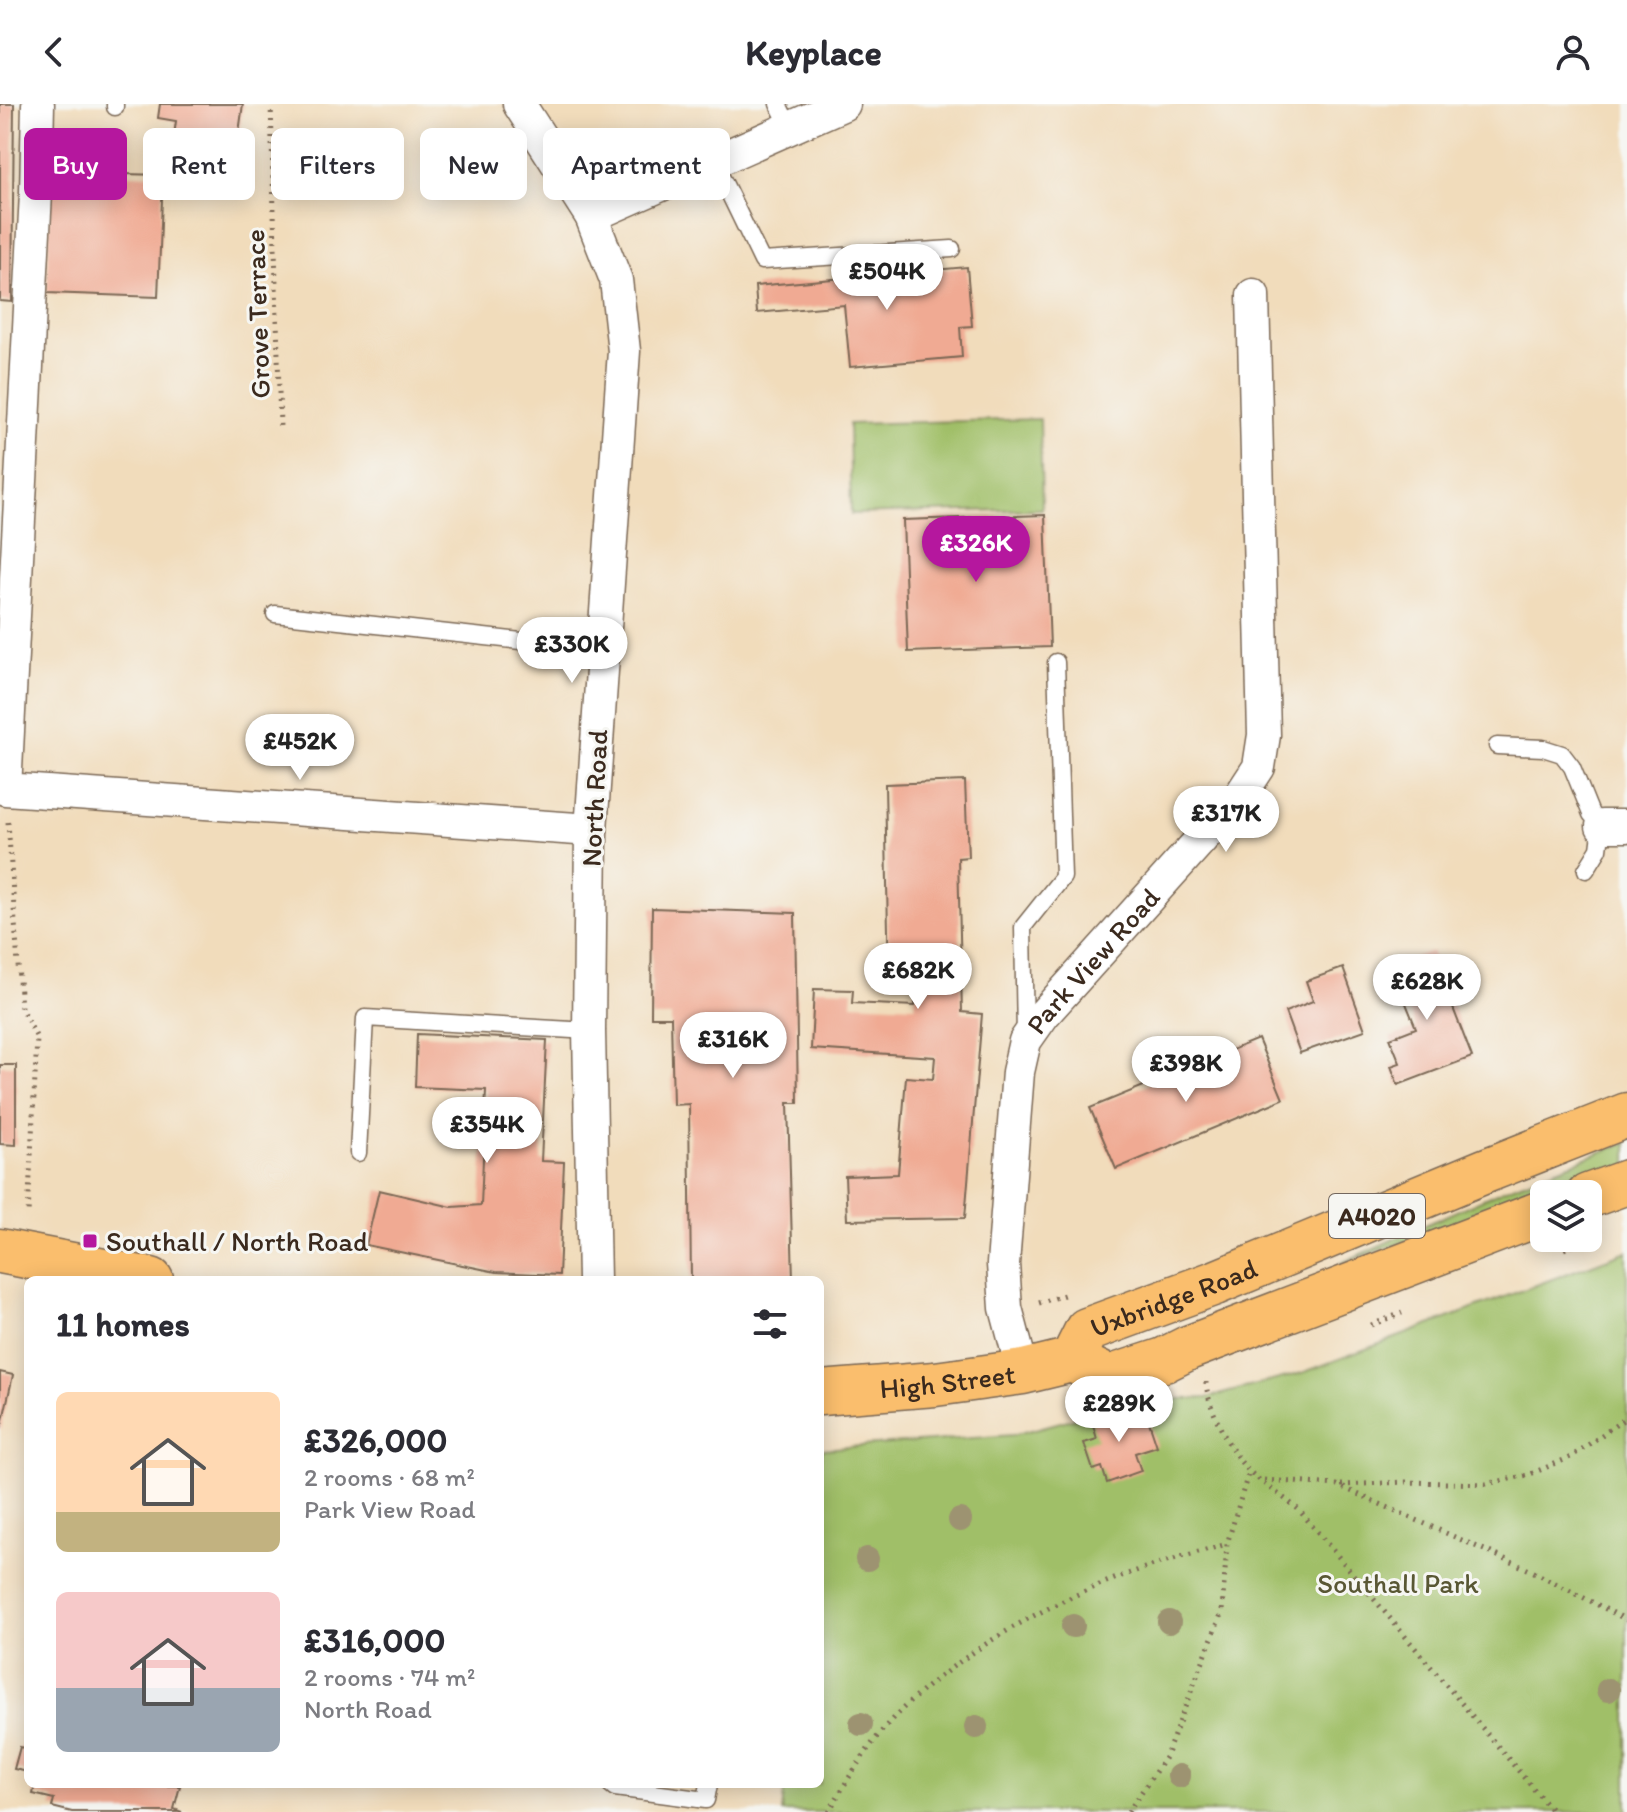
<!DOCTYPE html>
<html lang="en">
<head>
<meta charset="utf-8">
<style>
  body { margin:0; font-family:Itim,sans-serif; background:#f7f7f7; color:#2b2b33; height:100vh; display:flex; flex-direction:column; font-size:30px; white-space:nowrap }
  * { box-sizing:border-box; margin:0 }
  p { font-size:26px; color:#7c7c81 }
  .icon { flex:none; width:44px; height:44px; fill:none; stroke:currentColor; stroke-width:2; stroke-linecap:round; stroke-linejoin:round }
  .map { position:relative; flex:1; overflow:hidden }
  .sheet { position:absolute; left:24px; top:1172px; width:800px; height:512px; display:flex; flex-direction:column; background:#fff; border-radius:12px; box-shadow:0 4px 20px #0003 }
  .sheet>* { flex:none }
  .hud { position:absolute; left:24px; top:24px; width:800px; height:72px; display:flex; gap:16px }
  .fabs { position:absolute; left:1530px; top:1076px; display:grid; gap:16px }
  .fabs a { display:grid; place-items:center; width:72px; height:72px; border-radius:12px; background:#fff; box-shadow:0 4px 20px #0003; font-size:40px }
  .price { position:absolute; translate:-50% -68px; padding:0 18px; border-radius:28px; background:#fff; color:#222; font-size:26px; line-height:52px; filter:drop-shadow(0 2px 4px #0008) }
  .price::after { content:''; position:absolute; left:50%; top:48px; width:24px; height:18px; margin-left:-12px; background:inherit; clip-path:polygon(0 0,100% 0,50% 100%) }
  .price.on { background:#b5179e; color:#fff }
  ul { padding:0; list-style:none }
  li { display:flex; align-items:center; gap:24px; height:200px; padding:0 32px }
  li span { display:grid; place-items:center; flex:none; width:224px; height:160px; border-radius:12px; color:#555 }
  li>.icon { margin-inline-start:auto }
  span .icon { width:96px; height:96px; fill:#fffc; stroke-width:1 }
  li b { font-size:34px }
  h2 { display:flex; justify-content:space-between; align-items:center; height:96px; padding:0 32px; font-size:34px }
  .chip { padding:0 28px; border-radius:12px; background:#fff; box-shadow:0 4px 20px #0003; font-size:28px; line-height:72px }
  .chip.on { background:#b5179e; color:#fff }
  header { display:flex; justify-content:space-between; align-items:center; height:104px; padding:0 32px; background:#fff; font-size:36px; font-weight:700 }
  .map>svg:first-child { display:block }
  .green { fill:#a0bf68; stroke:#6e7443; stroke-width:2 }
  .building { fill:#f0aa93 }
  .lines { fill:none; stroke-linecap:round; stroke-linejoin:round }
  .lane-casing { stroke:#7b6855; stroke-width:19 }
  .street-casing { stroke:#7b6855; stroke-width:35 }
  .primary-casing { stroke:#7b6855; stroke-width:47 }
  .path { stroke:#7b6855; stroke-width:5; stroke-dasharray:2 6; stroke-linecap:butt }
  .lane { stroke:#fff; stroke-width:16 }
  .street { stroke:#fff; stroke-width:32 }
  .primary { stroke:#fabe6d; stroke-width:44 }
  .tree { fill:#9d9371 }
  .poi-dot { fill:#b5179e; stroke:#f6f6f2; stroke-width:3 }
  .labels { text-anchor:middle; stroke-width:6; stroke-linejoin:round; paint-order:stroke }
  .shield { fill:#f6f6f2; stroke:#73675e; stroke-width:2 }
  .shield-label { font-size:26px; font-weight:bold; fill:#3b2a1e }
  .street-label { font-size:28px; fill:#3b2a1e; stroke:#f6f6f2 }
  .poi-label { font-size:28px; fill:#3b2a1e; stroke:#f6f6f2; text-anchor:start }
  .park-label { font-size:28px; fill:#595734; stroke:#f6f6f2 }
</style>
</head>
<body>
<header><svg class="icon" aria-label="back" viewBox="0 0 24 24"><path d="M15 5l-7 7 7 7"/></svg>Keyplace<svg class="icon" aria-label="person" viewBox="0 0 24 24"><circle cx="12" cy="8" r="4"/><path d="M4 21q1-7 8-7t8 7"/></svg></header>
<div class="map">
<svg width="1627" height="1708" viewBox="0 0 1627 1708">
  <rect width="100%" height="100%" fill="#f6f6f2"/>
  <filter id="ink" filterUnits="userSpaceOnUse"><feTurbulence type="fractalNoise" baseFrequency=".0125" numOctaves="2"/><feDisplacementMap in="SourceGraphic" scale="16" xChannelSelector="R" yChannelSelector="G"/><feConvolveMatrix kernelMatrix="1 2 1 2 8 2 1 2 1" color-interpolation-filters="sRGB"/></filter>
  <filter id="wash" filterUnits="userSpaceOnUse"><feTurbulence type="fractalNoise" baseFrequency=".006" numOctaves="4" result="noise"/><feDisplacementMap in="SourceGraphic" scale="32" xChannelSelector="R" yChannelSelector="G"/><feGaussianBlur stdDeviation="1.8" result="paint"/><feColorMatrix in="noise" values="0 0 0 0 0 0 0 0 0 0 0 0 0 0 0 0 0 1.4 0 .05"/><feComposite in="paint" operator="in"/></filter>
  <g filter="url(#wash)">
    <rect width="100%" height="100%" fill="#f1dcbb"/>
    <!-- green -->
    <g class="green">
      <polygon points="1040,315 1042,405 851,410 849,320"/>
      <polygon points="1627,1038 1627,1062 1339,1160 1503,1086"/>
      <polygon points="1627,1147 1627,1708 782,1708 785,1680 820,1680 820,1365 822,1345 1013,1331 1138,1297 1207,1294 1302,1269"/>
    </g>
    <g id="blocks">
      <!-- building -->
      <g class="building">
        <polygon points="0,0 14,0 12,198 0,197"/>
        <polygon points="160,0 243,0 237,43 217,41 212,82 168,76 176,17 158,14"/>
        <polygon points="53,41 124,43 123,70 163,71 158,193 47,189"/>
        <polygon points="967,163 972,222 960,223 962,253 850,263 844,201 757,209 755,182"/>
        <polygon points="1045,411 1050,543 908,548 903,416"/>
        <polygon points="965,677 968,753 958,754 962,908 982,910 965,1114 847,1116 845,1072 898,1070 906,973 933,975 935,953 811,945 814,885 853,886 852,899 915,902 917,877 889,877 885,680"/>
        <polygon points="652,804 795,809 798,999 788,999 793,1176 691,1176 689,1000 673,1001 671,913 651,913"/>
        <polygon points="1431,847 1472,953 1398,981 1391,962 1400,959 1390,934 1416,924 1391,862"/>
        <polygon points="1343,864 1365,926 1300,949 1285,908 1313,897 1306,877"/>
        <polygon points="417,930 547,936 541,1057 564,1058 559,1171 496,1168 366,1141 379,1086 452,1103 481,1101 486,986 415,983"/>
        <polygon points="1258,935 1283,995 1116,1065 1090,1004"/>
        <polygon points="0,961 16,961 16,1041 0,1040"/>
        <polygon points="0,1268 13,1271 1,1325 0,1325"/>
        <polygon points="1122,1304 1126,1316 1146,1309 1157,1342 1135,1349 1141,1367 1107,1379 1102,1363 1093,1366 1084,1339 1097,1335 1091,1314"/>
        <polygon points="20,1643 28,1645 28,1668 14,1665"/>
        <polygon points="35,1680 180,1682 174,1705 182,1708 72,1708 52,1703 54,1695 33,1690"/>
      </g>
    </g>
  </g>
  <g filter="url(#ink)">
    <use href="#blocks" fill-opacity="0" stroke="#7b6855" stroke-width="2"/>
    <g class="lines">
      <defs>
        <g id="lane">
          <polyline points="778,0 790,24"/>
          <polyline points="115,3 115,0"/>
          <polyline points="714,58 762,157 952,145"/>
          <polyline points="275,510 603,546"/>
          <polyline points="1497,642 1543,644 1562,650 1572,663 1591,710 1602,722 1599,745 1586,766"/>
          <polyline points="1025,932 1023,823 1063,773 1056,558"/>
          <polyline points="358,1049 365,914 589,927"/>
          <polyline points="610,1680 615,1684 706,1696 709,1680"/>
        </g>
        <g id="street">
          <polyline points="38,0 36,89 5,685 591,726"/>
          <polyline points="519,0 591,112 616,176 624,247 591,726 589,927 594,1176"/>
          <polyline points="591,112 844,0"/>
          <polyline points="1602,722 1627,722"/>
          <path id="s1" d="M 1023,1268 L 1006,1204 L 1003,1160 L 1018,968 L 1025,937 L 1044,910 L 1240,692 L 1259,663 L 1264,631 L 1253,191"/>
        </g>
        <g id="primary">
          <polyline points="1588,1092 1627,1078"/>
          <polyline points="0,1147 151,1176"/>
          <path id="s2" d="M 1072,1256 L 1087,1226 L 1215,1179 L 1485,1067 L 1627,1011"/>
          <polyline points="1072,1256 1109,1274 1164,1256 1188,1244 1544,1108"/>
          <path id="s3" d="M 820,1289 L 935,1280 L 1023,1268 L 1072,1256"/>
        </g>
      </defs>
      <!-- lane casing -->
      <use href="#lane" class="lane-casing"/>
      <!-- street casing -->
      <use href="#street" class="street-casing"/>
      <!-- primary casing -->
      <use href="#primary" class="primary-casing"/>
      <!-- path -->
      <g class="path">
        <polyline points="271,0 280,323"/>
        <polyline points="8,718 21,904 37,934 28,1111"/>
        <polyline points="1564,1145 1596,1133"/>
        <polyline points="1039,1199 1064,1191"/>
        <polyline points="1371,1221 1402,1209"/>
        <path d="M 1206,1278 C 1207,1302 1231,1350 1249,1367 C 1264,1381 1284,1393 1299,1406 L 1553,1708"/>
        <polyline points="1264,1376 1337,1381 1532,1467 1627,1516"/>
        <polyline points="1341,1381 1406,1378 1486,1380 1528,1371 1571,1353 1627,1313"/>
        <path d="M 829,1708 C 845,1678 874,1632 899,1608 C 964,1546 1048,1498 1133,1468 C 1163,1457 1196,1449 1227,1440"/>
        <polyline points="1128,1708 1166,1652 1222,1508 1227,1440 1249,1367"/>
      </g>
      <!-- lane -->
      <use href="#lane" class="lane"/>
      <!-- street -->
      <use href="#street" class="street"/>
      <!-- primary -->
      <use href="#primary" class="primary"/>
    </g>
    <!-- trees -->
    <g class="tree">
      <circle cx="960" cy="1416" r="12"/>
      <circle cx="867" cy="1455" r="12"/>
      <circle cx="1169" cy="1518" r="12"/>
      <circle cx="1073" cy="1522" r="12"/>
      <circle cx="1608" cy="1586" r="12"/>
      <circle cx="861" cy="1620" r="12"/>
      <circle cx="976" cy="1623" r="12"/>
      <circle cx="1179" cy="1672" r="12"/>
    </g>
  </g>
  <!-- markers -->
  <rect class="poi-dot" x="82" y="1129" width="16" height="16" rx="4"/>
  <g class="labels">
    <!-- shield labels -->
    <rect class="shield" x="1329" y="1090" width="96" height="44" rx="6"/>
    <g class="shield-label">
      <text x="1377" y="1121">A4020</text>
    </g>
    <!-- street labels -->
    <g class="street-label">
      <text transform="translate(257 210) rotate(-92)" y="10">Grove Terrace</text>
      <text transform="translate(594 694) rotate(-87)" y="10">North Road</text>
      <text dy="10" stroke="none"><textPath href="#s1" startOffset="440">Park View Road</textPath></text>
      <text dy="10" stroke="none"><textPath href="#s2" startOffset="126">Uxbridge Road</textPath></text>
      <text dy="10" stroke="none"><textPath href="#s3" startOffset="128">High Street</textPath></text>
    </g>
    <!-- poi labels -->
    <g class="poi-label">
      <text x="106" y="1147">Southall / North Road</text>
    </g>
    <!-- park labels -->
    <g class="park-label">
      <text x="1398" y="1489">Southall Park</text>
    </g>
  </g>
</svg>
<div class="fabs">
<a><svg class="icon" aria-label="layers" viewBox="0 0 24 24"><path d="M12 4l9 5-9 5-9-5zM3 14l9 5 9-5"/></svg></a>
</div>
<b class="price" style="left:887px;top:208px">£504K</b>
<b class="price on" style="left:976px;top:480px">£326K</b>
<b class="price" style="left:572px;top:581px">£330K</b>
<b class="price" style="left:300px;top:678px">£452K</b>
<b class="price" style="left:1226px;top:750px">£317K</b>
<b class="price" style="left:918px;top:907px">£682K</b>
<b class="price" style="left:1427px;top:918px">£628K</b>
<b class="price" style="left:733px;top:976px">£316K</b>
<b class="price" style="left:1186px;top:1000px">£398K</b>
<b class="price" style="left:487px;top:1061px">£354K</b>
<b class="price" style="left:1119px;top:1340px">£289K</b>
<div class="hud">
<a class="chip on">Buy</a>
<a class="chip">Rent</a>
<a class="chip">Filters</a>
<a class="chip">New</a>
<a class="chip">Apartment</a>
</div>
<section class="sheet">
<h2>11 homes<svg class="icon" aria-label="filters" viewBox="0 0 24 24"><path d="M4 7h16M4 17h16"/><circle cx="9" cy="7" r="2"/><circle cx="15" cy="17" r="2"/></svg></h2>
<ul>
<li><span style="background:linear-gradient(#ffd9b3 75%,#c2b280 0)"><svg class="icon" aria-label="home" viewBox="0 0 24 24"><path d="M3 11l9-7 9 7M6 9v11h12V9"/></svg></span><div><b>£326,000</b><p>2 rooms · 68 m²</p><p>Park View Road</p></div></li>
<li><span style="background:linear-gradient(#f6c9c9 60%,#9aa5b1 0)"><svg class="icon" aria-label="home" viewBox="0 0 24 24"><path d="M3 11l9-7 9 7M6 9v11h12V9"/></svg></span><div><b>£316,000</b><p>2 rooms · 74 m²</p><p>North Road</p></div></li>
</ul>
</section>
</div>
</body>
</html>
